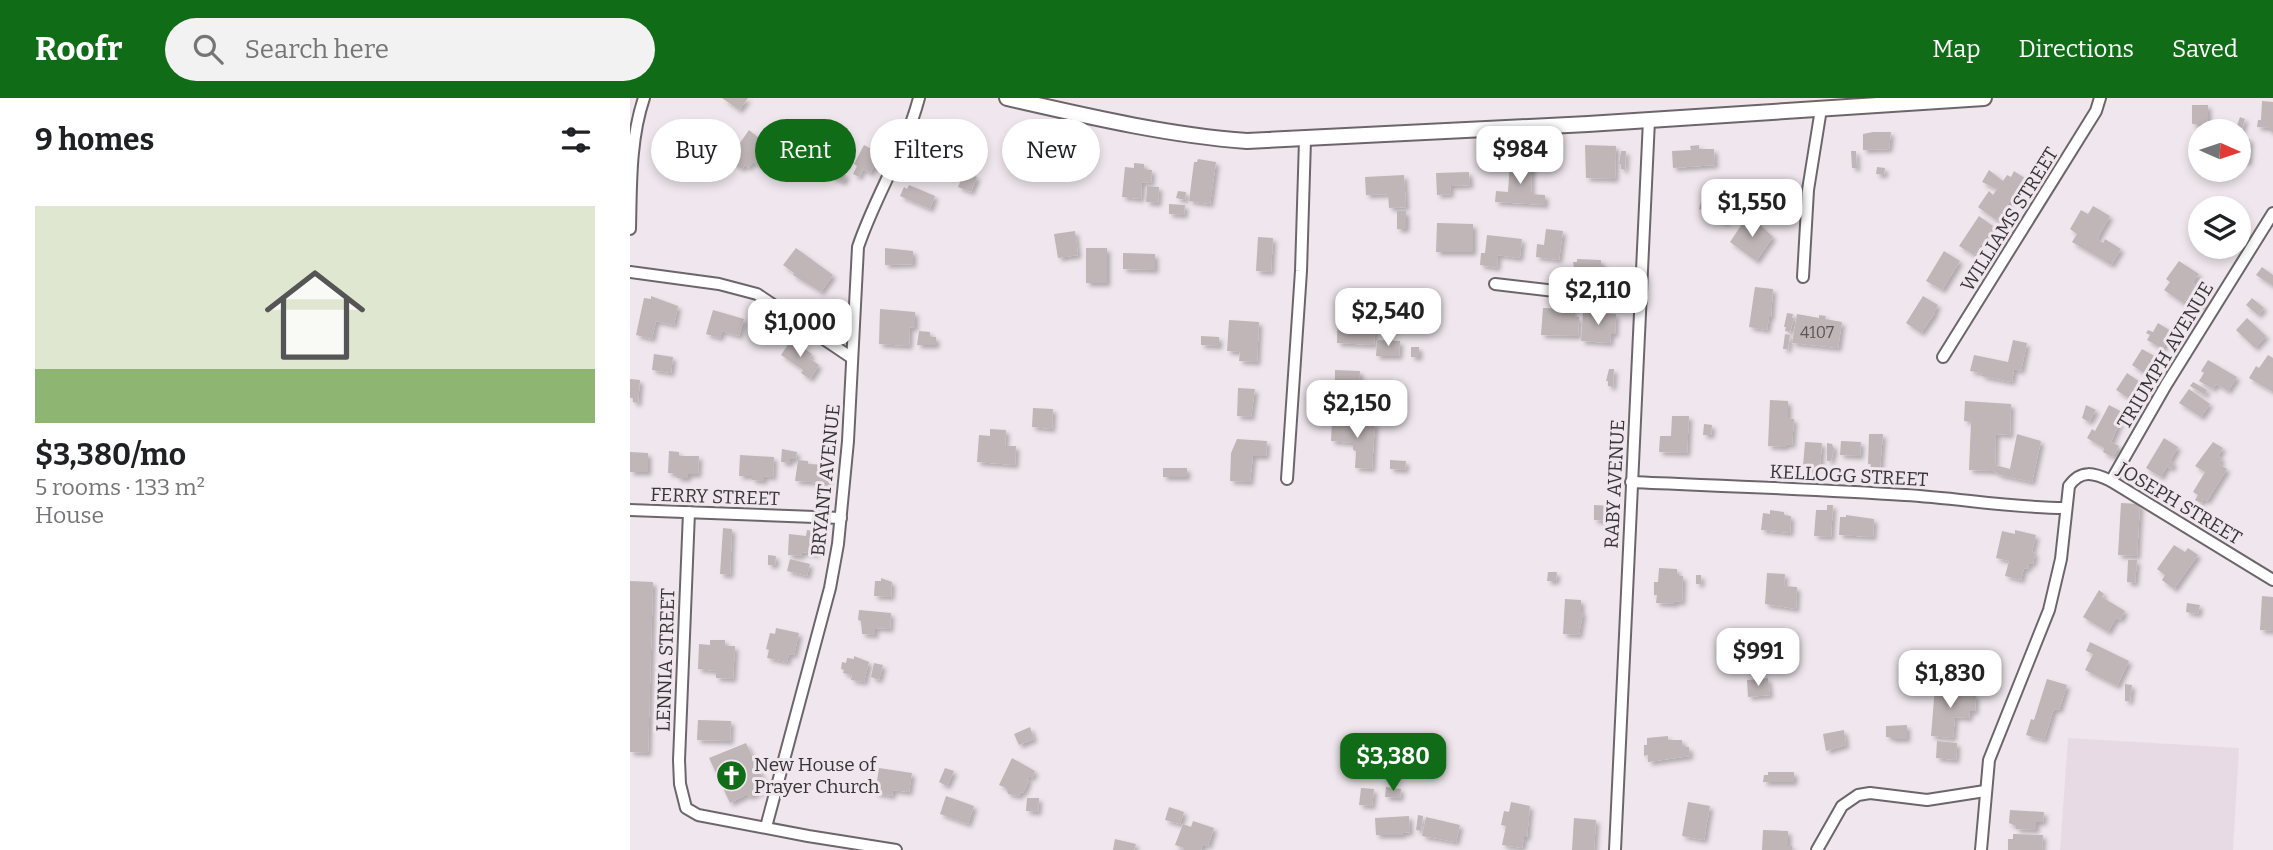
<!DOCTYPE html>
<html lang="en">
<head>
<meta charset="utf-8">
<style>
  body { margin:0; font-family:Bitter,serif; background:#f2f2f2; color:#202124; height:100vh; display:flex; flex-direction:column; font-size:26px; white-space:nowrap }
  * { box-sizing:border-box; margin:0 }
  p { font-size:23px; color:#757577 }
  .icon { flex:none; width:38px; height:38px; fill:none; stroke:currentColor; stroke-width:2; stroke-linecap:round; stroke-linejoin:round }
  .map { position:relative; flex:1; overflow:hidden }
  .side { display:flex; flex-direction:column; background:#fff; width:630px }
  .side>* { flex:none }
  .hud { position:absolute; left:21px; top:21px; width:665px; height:63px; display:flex; gap:14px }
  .needle { width:46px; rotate:93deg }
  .fabs { position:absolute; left:1558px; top:21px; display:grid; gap:14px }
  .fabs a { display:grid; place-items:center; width:63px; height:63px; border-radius:50%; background:#fff; box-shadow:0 4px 10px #0003; font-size:35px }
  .price { position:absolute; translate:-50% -60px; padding:0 16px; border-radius:14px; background:#fff; color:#222; font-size:23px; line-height:46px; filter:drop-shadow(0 2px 4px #0008) }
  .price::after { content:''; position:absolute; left:50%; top:42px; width:21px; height:16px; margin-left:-10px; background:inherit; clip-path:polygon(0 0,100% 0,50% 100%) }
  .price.current { background:#106c16; color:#fff }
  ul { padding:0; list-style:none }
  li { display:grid; align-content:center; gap:14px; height:371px; padding:0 35px }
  li span { display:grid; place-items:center; height:217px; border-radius:0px; color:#555 }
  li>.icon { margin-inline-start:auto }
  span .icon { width:126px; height:126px; fill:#fffc; stroke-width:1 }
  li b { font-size:30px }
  h2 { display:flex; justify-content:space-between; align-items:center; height:84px; padding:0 35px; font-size:30px }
  .pill { padding:0 24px; border-radius:32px; background:#fff; box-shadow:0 4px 10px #0003; font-size:24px; line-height:63px }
  .pill.current { background:#106c16; color:#fff }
  header { display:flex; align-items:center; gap:42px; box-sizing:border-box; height:98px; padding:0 35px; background:#106c16; color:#fff }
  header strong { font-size:33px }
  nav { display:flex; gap:38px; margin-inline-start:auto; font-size:24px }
  .search { width:490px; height:63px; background:#f2f2f2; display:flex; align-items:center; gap:18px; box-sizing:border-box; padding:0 24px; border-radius:38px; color:#757577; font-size:26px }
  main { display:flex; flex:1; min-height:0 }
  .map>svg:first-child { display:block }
  .built { fill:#e8dae5 }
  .building { fill:#c0b6b8; filter:url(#shadow) }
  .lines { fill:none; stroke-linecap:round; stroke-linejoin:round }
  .street-casing { stroke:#6c666b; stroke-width:14 }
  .secondary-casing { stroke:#6c666b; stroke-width:18 }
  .street { stroke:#fff; stroke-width:10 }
  .secondary { stroke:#fff; stroke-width:14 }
  .labels { text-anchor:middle; stroke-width:6; stroke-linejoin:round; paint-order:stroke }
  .number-label { font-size:16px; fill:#5a5558 }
  .street-label { font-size:19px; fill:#383538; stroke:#efe7ed }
  .poi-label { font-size:19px; fill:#383538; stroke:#efe7ed; text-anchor:start }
</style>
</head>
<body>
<header>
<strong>Roofr</strong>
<div class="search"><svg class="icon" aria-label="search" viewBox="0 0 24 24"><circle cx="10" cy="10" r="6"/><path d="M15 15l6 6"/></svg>Search here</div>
<nav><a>Map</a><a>Directions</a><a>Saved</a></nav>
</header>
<main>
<section class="side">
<h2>9 homes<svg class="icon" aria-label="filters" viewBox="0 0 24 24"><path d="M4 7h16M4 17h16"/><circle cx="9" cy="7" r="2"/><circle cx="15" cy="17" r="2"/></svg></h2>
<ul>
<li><span style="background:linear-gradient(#dfe7d0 75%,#8fb573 0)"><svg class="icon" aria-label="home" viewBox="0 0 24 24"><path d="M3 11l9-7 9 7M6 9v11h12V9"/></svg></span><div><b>$3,380/mo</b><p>5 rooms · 133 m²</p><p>House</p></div></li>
</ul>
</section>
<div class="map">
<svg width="1643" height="752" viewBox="0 0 1643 752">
  <defs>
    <filter id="shadow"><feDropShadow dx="3.5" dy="3.5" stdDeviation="2" flood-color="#0004"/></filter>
  </defs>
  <rect width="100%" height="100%" fill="#efe7ed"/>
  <!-- built -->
  <polygon class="built" points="1438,640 1609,650 1603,752 1430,752"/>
  <!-- building -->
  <g class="building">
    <polygon points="92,0 118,0 109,12"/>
    <polygon points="1632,3 1643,4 1643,34 1639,33 1639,30 1627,29 1628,22 1631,22"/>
    <rect x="1562" y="7" width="16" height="19"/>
    <polygon points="1610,19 1615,21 1609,40 1608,33 1605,33"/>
    <polygon points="119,32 141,50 139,54 150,61 146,66 150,69 146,74 143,71 140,74 123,64 118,70 115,67 112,71 98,62"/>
    <polygon points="1243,34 1261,34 1259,51 1233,52 1233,36"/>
    <polygon points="1611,40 1620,41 1618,64 1608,63 1608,43 1610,43"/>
    <polygon points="234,47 249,55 247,60 249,61 240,75 233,71 229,79 223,76 227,68 224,66"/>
    <polygon points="955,47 986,48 985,81 956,80"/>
    <polygon points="1069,47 1069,51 1084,51 1085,67 1043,70 1042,53 1061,52 1060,48"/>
    <polygon points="296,52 322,60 324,57 330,59 323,79 291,68"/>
    <polygon points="991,53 996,53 995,72 991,71 991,66 989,66"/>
    <polygon points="1221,53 1226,53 1227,70 1222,70"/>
    <polygon points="568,61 586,64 580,106 559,103 564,64 567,64"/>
    <polygon points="887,61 896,62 896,65 902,66 901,96 915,97 915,107 865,104 866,93 878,94 880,64 887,65"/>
    <polygon points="504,65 514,66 514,71 522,72 521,85 512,84 511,101 492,99 495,69 504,70"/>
    <polygon points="1247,69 1255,70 1254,77 1246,76"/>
    <polygon points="203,72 216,77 213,84 200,78"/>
    <polygon points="1359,72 1373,83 1377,77 1381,79 1384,73 1396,81 1366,122 1348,109 1359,93 1363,97 1367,91 1352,84"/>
    <polygon points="334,74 347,79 341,94 328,89"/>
    <polygon points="839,74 840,87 820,88 821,96 807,97 806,75"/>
    <polygon points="774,77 776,109 759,110 758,96 736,97 735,79"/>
    <polygon points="279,87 305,98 300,111 270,98 274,89 277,91"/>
    <polygon points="517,88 529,89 528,105 516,104"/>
    <polygon points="548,93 556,94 555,102 546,100"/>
    <polygon points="1071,104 1082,107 1079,114 1069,111"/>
    <polygon points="539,106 555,107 554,117 539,116"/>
    <polygon points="1093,107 1102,112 1095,125 1086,120"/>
    <polygon points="1463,108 1480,118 1467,141 1473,145 1475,141 1491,151 1481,167 1442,144 1447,136 1440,131 1451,112 1458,116"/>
    <rect x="767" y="113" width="9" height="18"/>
    <polygon points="1349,118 1363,128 1344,157 1329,148"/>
    <polygon points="1116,120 1125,126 1127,124 1143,139 1126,163 1100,144"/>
    <polygon points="807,125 843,126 843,154 806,154"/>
    <polygon points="916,131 933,133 929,162 906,159 907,146 914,147"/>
    <polygon points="445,133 448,157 428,160 424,136"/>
    <polygon points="857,137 892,141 890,159 888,160 868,157 867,170 850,167 851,155 855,155"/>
    <polygon points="628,139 643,140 641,174 626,173"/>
    <polygon points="166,150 203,177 191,194 163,177 164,175 153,167"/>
    <polygon points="255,150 283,153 283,166 255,167"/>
    <rect x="456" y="150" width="21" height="35"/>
    <polygon points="1314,153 1330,163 1312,192 1296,183"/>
    <polygon points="493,155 525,156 525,172 493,171"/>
    <polygon points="947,161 971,162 971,167 975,168 975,176 970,175 970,181 946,180 943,164 947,164"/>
    <polygon points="1549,163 1569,176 1562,185 1565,187 1562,194 1553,205 1534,192 1540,184 1536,181"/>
    <polygon points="1632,169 1643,177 1643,188 1626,177"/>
    <polygon points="1125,189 1143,191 1141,219 1139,219 1137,232 1119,229"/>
    <polygon points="1562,197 1574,205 1571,209 1559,201"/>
    <polygon points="21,198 48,208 44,227 26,223 22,241 6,237 14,200 21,201"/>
    <polygon points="1293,198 1308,207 1304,214 1305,215 1291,235 1276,225"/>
    <polygon points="1622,200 1634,210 1628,217 1616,207"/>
    <polygon points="931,208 943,209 942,218 949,219 948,238 911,237 913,210 931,211"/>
    <polygon points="708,209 729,210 728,229 745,229 744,247 707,245"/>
    <polygon points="250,211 285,214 285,230 280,229 279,248 249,246"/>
    <polygon points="83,212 114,221 109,238 92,233 90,240 76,236"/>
    <polygon points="953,214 986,216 985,236 981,236 980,245 951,243"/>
    <polygon points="1157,215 1163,216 1162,220 1164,220 1160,234 1155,233 1156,229 1154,229"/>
    <polygon points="1167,216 1189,220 1189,217 1196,218 1195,221 1212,224 1208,250 1162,245"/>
    <polygon points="1617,220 1636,238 1625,250 1606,232"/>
    <polygon points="599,222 629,224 627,264 609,263 610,254 597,253"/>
    <polygon points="1528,225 1541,233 1533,251 1517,242 1520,237 1516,235 1518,232 1523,234"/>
    <polygon points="289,233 300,234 300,239 306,239 306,247 287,247"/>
    <polygon points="1155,236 1160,237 1158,251 1153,251"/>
    <polygon points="571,238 589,239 589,248 571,247"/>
    <polygon points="161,242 182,256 179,260 189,267 180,281 171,275 173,272 151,257"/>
    <polygon points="747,242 770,243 769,258 746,258"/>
    <polygon points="1383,242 1397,245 1391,273 1384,271 1382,284 1351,278 1352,275 1340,273 1344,257 1378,264"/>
    <rect x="781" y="249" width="8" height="10"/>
    <polygon points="1512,251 1526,259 1517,277 1502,267"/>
    <polygon points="24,256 43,259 41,275 22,272"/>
    <polygon points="1638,257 1643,260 1643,294 1619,280 1626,268 1629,270"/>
    <polygon points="1578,262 1607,279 1598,293 1586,286 1583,291 1569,283 1574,275 1571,273"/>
    <polygon points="979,271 984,271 983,289 978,288 978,283 976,283"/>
    <polygon points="705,272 730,273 729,288 741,289 740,306 711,305 712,288 705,287"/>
    <polygon points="1497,275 1510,284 1502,302 1486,292"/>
    <polygon points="0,281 10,282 8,305 3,304 3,300 0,300"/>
    <polygon points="1563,284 1577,292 1575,297 1560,288"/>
    <polygon points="608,290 625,291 621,319 607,318"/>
    <polygon points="1559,291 1580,306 1571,319 1549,305"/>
    <polygon points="1140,302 1158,303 1158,320 1164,321 1162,347 1156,346 1155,349 1138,348"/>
    <polygon points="1335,303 1381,306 1380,337 1366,336 1365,367 1380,371 1387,336 1411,343 1402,384 1370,377 1363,373 1339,372 1341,324 1334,323"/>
    <polygon points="1456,307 1466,312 1459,324 1452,320"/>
    <polygon points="1479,307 1494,315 1481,344 1489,348 1483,359 1473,354 1474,350 1457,340 1462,331 1465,333"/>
    <polygon points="403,310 423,311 422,331 402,329"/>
    <polygon points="1042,318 1059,318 1057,355 1029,354 1030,338 1041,338"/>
    <polygon points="702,323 745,325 742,371 725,370 726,353 723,352 723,345 701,343"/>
    <polygon points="1074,326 1082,327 1081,337 1073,337"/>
    <polygon points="360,331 376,332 375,348 386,348 385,367 347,364 349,337 360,338"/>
    <polygon points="1239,336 1253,336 1250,370 1241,370 1241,366 1238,366"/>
    <polygon points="1534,340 1548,349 1540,363 1544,365 1541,371 1537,368 1531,379 1516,370"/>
    <polygon points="607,341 637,343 636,358 623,358 620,384 600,383 601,355"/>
    <polygon points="1211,343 1231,344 1230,358 1210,357"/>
    <polygon points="1175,344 1192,345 1190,369 1185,368 1184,371 1177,371 1177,368 1173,368"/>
    <polygon points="1583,344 1593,350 1588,358 1592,361 1589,366 1597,371 1577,403 1573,401 1571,405 1565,402 1568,397 1563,394 1575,374 1565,368"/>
    <polygon points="1197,345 1202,346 1204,351 1201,363 1197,363"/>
    <polygon points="152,351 167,354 166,361 160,361 160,365 151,364"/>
    <polygon points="39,353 49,354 49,358 69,358 68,376 58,376 58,380 47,380 47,376 38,375"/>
    <polygon points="0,354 18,355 18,374 0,374"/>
    <polygon points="110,357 144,359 143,379 134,378 134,383 122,382 122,378 109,378"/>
    <polygon points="168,362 178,363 178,366 199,367 198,385 165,383"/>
    <polygon points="760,362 776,363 775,372 760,371"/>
    <rect x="533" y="370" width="24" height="9"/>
    <polygon points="1491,405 1510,406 1507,458 1488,457"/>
    <polygon points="964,407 982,408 982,423 964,422"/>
    <polygon points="1197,407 1203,407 1201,439 1184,438 1186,412 1197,412"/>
    <polygon points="1140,412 1154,414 1154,417 1161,418 1160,435 1131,432 1133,415 1140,416"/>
    <polygon points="1216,417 1244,421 1243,439 1209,437 1210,419 1216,419"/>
    <polygon points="93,430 102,431 100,477 90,476"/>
    <polygon points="177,432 188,434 186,456 172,454 171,458 158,457 159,436 176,438"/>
    <polygon points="1385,432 1406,437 1402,454 1405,455 1403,466 1399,465 1398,471 1394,470 1391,482 1375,478 1379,463 1366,460 1372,433 1385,436"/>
    <polygon points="1544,447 1555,454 1558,450 1568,457 1544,491 1532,482 1535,477 1527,471"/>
    <polygon points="138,457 146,458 145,467 138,467"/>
    <polygon points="160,461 180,466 177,478 157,473"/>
    <polygon points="1498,462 1507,462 1505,485 1497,484"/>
    <polygon points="1029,470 1047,471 1047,478 1053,478 1052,504 1045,503 1045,506 1026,505 1027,497 1024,497 1024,484 1028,484"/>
    <polygon points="918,474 927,474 926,483 917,483"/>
    <polygon points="1137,475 1155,476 1154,488 1167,489 1166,511 1135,506"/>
    <rect x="1066" y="477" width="5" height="9"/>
    <polygon points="251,480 262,484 261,499 244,498 245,483 251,483"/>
    <polygon points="0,483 23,484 18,655 0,654"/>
    <polygon points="1469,492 1474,496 1472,499 1495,513 1490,522 1486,520 1478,534 1453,519"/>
    <polygon points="1632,498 1643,499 1643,533 1630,532"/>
    <polygon points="935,501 951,502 951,514 953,514 949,537 933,536"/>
    <polygon points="1557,505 1570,507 1568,516 1556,514"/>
    <polygon points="229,512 261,515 260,531 245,530 245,537 232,536 231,523 228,522"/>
    <polygon points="146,530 169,535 164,557 159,556 157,564 137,560 139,552 136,551 140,535 145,536"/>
    <polygon points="80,542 95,542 95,548 105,548 103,581 86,580 86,573 68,571 69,546 80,547"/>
    <polygon points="1460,544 1499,563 1487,588 1455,572 1463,556 1456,553"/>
    <polygon points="224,558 239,564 234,584 221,582 222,577 213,575 214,572 211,571 212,564 216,565 217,560 224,561"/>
    <polygon points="244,565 253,567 249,582 241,579"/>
    <polygon points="1138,580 1140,597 1118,599 1117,582"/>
    <polygon points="1417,581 1437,587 1429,612 1424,611 1414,642 1396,637 1401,621 1404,622"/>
    <polygon points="1495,586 1502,587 1500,603 1495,603"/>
    <polygon points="1305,589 1342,593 1342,597 1346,597 1345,613 1340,613 1339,620 1325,619 1323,640 1301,638"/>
    <polygon points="68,622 101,623 100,643 67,642"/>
    <polygon points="1277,627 1277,641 1261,641 1261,639 1256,639 1256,628"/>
    <polygon points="400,629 404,641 389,647 384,636"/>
    <polygon points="1214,632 1216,647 1196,653 1193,636"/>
    <polygon points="1038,638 1038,642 1052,642 1053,649 1059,649 1060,658 1018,664 1018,657 1014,658 1014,647 1017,647 1017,640"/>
    <polygon points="1307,643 1327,645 1326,662 1306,660"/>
    <polygon points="116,645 136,687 131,689 133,692 119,699 118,696 100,705 79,660"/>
    <polygon points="382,660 405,673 402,680 398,678 397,681 399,682 393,695 391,694 389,698 378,696 376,690 369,687"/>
    <polygon points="249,670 282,675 279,694 263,692 262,698 245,695"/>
    <polygon points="315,670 324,673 317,688 309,684"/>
    <polygon points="1138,674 1164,674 1164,684 1133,684 1134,677 1138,677"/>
    <polygon points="756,689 771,691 770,700 755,699"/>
    <polygon points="731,690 744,691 742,708 729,707"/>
    <polygon points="316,698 344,708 338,726 310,716"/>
    <polygon points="397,700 409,700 408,714 396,713"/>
    <polygon points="881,704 900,708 897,739 894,739 892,750 872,747 876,728 871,727 874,713 879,714"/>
    <polygon points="1058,704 1080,708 1074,742 1052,738"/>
    <polygon points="539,709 554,714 550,726 535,722"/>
    <polygon points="1380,712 1414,714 1413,724 1406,724 1406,732 1386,731 1386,728 1379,725"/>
    <polygon points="788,717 793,718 791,733 786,732"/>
    <polygon points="779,718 780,734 772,735 773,737 746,737 745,720"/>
    <polygon points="796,719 830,727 826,744 792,738"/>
    <polygon points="944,720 966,722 964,752 942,752"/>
    <polygon points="563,723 584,730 578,748 573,746 571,752 553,752 554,750 545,747 553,726 561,729"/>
    <polygon points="1133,732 1158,733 1158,748 1162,748 1162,752 1132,752"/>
    <polygon points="1383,736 1413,737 1412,752 1378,752 1378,741 1383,741"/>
    <polygon points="485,741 506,746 504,752 483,752"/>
  </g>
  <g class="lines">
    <defs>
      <g id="street">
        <path d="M 0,131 C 1,87 0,41 14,0"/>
        <polyline points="0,174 89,186 127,196 222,260"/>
        <polyline points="1173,179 1178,92 1191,11"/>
        <polyline points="865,186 1011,203"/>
        <polyline points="1313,259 1466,13 1470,0"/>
        <polyline points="657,381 671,173 675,42"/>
        <polyline points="1481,383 1536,287 1643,115"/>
        <path d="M 1001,384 C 1092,388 1184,391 1275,397 C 1328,400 1381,410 1435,410"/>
        <polyline points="0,412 211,420"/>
        <polyline points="59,414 49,662 50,686 56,710 68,717 178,738 266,752"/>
        <path d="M 136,729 L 200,490 L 208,446 L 218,343 L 228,149 C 245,98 275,53 289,0"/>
        <polyline points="985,752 1019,22"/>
        <polyline points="1187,752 1212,708 1228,697 1240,695 1297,702 1355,693"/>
        <path d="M 1351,752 L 1359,662 L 1419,512 L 1431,461 L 1439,388 C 1451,371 1464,375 1481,383 L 1643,482"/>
      </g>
      <path id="secondary" d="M 377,0 C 456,18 536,37 617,43 L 958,26 L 1354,0"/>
    </defs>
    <!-- street casing -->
    <use href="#street" class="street-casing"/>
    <!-- secondary casing -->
    <use href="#secondary" class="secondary-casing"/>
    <!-- street -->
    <use href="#street" class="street"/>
    <!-- secondary -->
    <use href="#secondary" class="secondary"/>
  </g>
  <!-- icons -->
  <defs>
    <symbol id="church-disc" viewBox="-11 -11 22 22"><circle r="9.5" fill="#106c16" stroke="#efe7ed"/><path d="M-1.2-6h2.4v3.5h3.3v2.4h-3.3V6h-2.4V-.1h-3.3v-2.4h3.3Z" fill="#fff"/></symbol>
  </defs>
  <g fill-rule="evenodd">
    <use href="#church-disc" x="84" y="660" width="35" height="35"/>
  </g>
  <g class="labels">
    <!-- number labels -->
    <g class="number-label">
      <text x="1187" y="240">4107</text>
    </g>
    <!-- street labels -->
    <g class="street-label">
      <text transform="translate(1379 121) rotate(-58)" y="7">WILLIAMS STREET</text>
      <text transform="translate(1535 257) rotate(-59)" y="7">TRIUMPH AVENUE</text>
      <text transform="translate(1219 377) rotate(3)" y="7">KELLOGG STREET</text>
      <text transform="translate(195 382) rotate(-84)" y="7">BRYANT AVENUE</text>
      <text transform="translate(984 386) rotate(-87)" y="7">RABY AVENUE</text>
      <text transform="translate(85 398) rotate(2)" y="7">FERRY STREET</text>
      <text transform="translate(1550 405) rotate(31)" y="7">JOSEPH STREET</text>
      <text transform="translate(35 562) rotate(-88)" y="7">LENNIA STREET</text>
    </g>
    <!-- poi labels -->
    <g class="poi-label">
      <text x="124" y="673">New House of<tspan x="124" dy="22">Prayer Church</tspan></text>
    </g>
  </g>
</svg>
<div class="fabs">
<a><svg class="needle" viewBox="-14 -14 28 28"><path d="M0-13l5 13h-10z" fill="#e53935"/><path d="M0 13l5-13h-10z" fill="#757577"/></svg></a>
<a><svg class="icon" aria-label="layers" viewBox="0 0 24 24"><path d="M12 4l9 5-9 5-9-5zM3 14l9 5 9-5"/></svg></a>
</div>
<b class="price" style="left:890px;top:88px">$984</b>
<b class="price" style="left:1122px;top:141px">$1,550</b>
<b class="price" style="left:968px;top:229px">$2,110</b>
<b class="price" style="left:758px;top:250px">$2,540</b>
<b class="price" style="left:170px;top:261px">$1,000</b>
<b class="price" style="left:727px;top:342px">$2,150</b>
<b class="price" style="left:1128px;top:590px">$991</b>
<b class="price" style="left:1320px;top:612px">$1,830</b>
<b class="price current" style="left:763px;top:695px">$3,380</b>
<div class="hud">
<a class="pill">Buy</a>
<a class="pill current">Rent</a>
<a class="pill">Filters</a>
<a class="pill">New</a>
</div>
</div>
</main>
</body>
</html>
